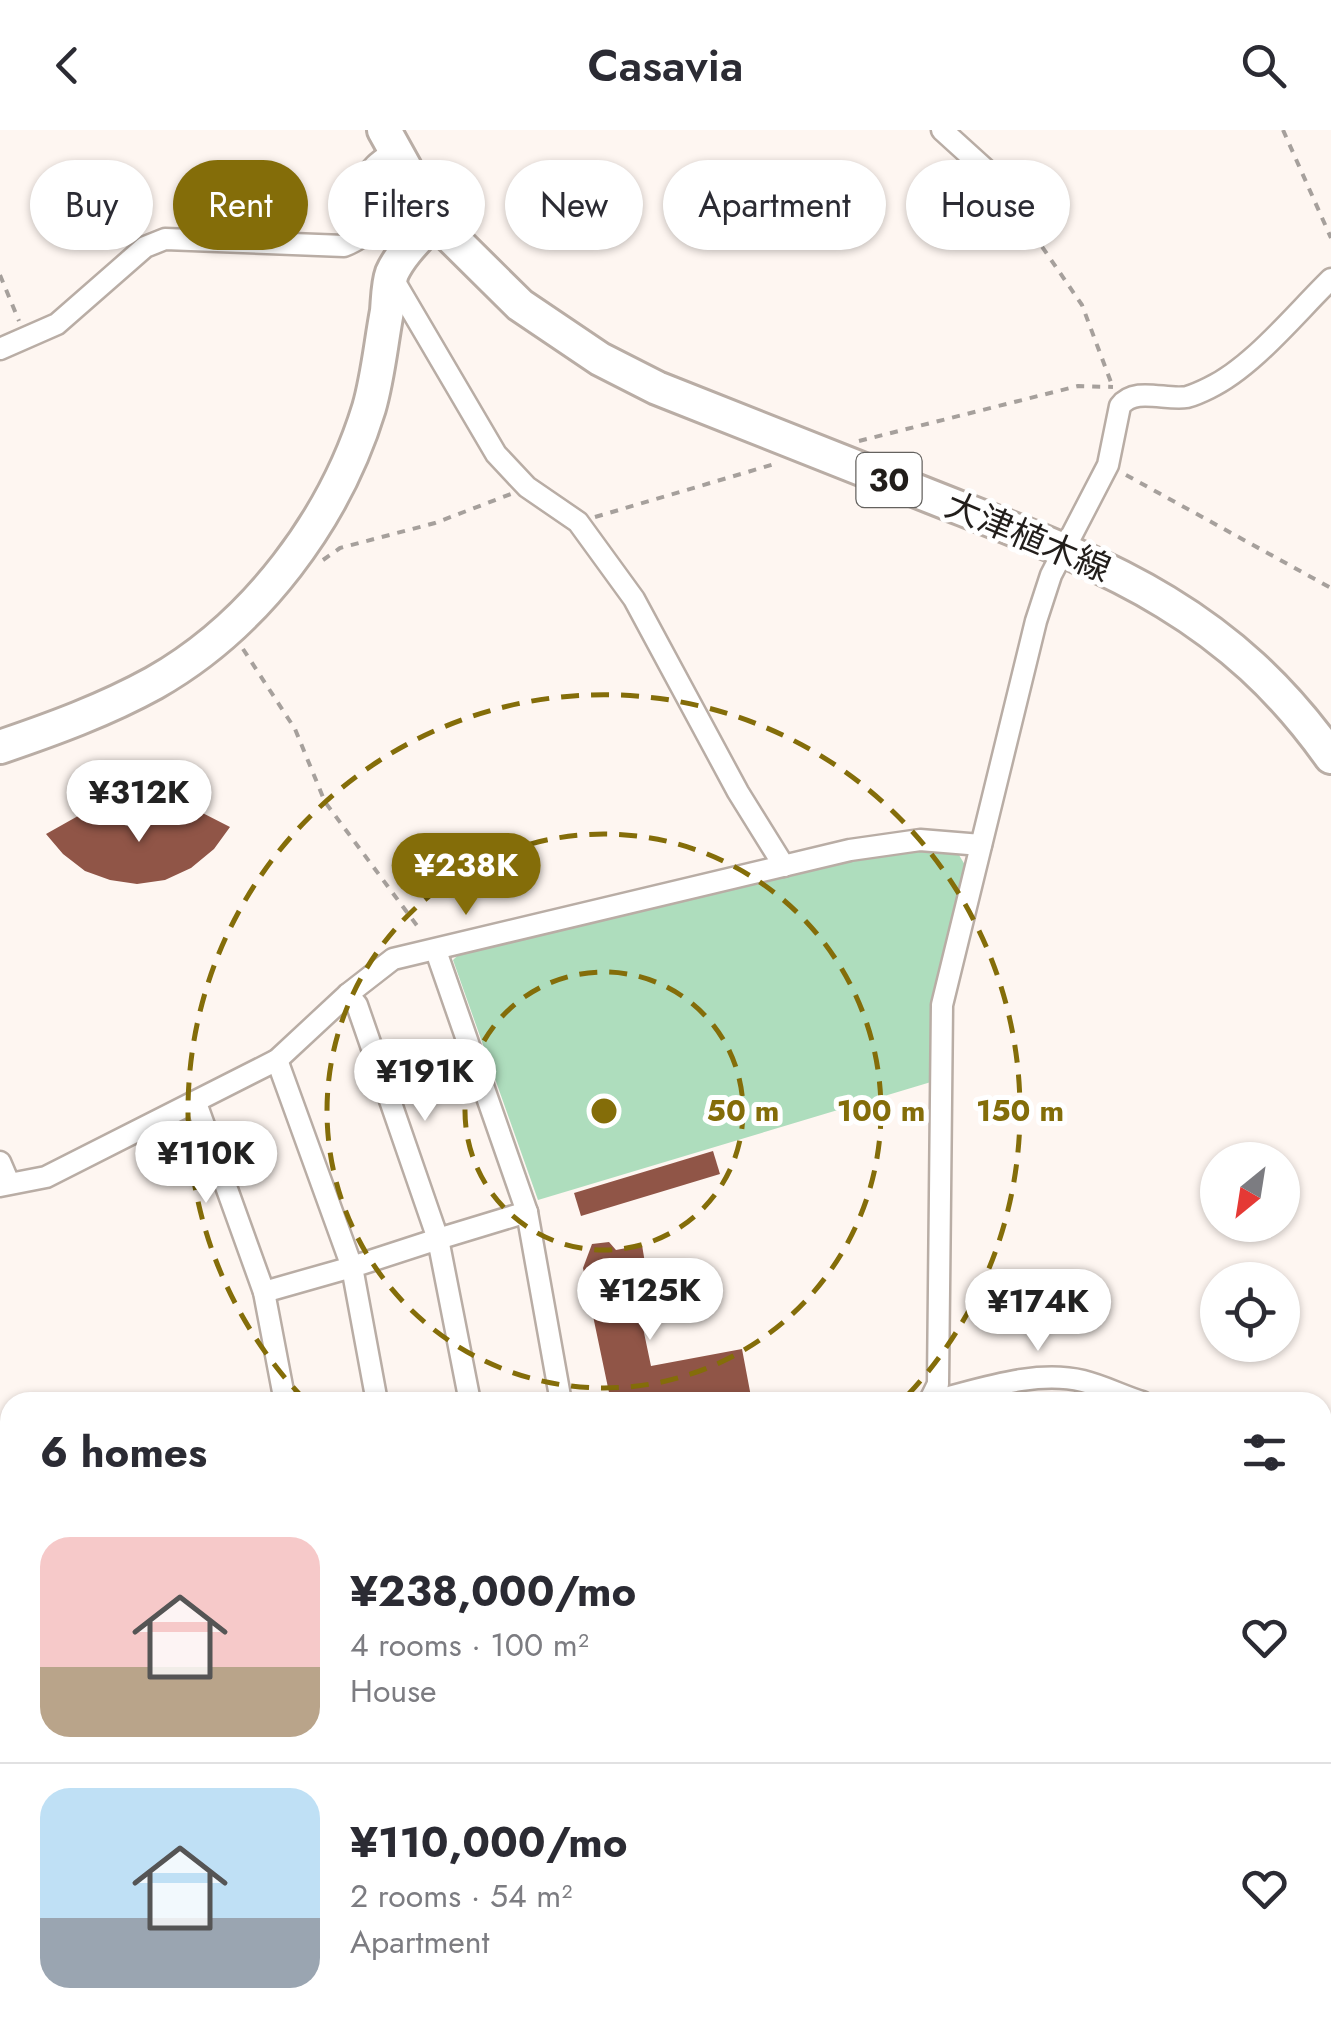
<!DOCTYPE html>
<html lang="en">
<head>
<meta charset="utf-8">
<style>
  body { margin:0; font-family:Jost,"Noto Sans JP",sans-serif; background:#f2f2f3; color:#2b2b33; height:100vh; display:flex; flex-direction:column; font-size:38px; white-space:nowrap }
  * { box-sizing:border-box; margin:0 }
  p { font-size:32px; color:#7c7c81 }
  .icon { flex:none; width:55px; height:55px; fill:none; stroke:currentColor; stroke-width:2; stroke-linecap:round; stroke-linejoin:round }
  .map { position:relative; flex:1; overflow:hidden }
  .details { position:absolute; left:0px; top:1262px; width:1332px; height:642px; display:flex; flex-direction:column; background:#fff; border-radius:30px 30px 0 0; box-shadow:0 2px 8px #0004 }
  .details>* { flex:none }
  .hud { position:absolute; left:30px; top:30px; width:1272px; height:90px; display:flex; gap:20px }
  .needle { width:65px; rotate:210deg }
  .buttons { position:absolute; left:1200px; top:1012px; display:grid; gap:20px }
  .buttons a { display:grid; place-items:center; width:100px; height:100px; border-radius:50%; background:#fff; box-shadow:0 2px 8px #0004; font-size:50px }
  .price { position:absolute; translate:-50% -85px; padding:0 22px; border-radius:35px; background:#fff; color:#222; font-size:32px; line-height:65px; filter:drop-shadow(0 2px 5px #0008) }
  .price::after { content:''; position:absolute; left:50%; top:60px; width:30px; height:22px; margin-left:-15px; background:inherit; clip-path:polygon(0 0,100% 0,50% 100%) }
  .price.on { background:#846d09; color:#fff }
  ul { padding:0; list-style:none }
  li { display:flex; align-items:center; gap:30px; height:250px; padding:0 40px }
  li+li { border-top:2px solid #e1e1e2 }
  li span { display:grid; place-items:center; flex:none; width:280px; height:200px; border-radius:30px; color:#555 }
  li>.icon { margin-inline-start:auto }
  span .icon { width:120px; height:120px; fill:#fffc; stroke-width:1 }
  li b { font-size:42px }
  h2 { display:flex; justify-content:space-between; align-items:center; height:120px; padding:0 40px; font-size:42px }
  .tag { padding:0 35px; border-radius:45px; background:#fff; box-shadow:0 2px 8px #0004; font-size:35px; line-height:90px }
  .tag.on { background:#846d09; color:#fff }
  header { display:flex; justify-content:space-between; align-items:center; height:130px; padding:0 40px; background:#fff; font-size:45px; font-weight:600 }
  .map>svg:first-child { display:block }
  .green { fill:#aeddbd }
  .building { fill:#905547 }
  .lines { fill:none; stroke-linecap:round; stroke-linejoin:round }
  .minor-casing { stroke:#b9ada5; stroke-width:25 }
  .tertiary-casing { stroke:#b9ada5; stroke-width:30 }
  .primary-casing { stroke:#b9ada5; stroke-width:38 }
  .path { stroke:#a6a09c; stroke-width:4; stroke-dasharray:8 8; stroke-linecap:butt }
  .minor { stroke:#fff; stroke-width:20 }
  .tertiary { stroke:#fff; stroke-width:25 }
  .primary { stroke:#fff; stroke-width:32 }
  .ring { fill:none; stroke:#846d09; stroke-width:5; stroke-dasharray:18 12 }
  .labels { text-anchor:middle; stroke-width:10; stroke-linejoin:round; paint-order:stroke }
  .shield { fill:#fff; stroke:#64625f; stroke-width:2.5 }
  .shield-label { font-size:32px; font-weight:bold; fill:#221e1b }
  .street-label { font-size:35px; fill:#221e1b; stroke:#fff }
  .centre { fill:#846d09; stroke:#fff; stroke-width:5 }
  .ring-label { font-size:30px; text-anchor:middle; font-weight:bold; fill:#846d09; stroke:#fff; stroke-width:10; stroke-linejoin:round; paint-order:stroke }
</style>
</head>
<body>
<header><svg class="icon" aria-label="back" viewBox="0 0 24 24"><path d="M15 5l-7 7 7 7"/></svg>Casavia<svg class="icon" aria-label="search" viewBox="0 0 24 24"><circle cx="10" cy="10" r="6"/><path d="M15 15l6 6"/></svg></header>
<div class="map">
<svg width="1331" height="1903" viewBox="0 0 1331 1903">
  <rect width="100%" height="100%" fill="#fef6f1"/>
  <!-- green -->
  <polygon class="green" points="921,717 959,725 968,740 934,873 931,952 538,1070 453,830 460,823 854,729"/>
  <!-- building -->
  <g class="building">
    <polygon points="181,672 230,697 214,719 191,738 165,750 137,754 110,750 85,741 63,724 46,704 94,677 114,692 138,699 164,691"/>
    <polygon points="713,1021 720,1044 581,1086 574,1063"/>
    <polygon points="609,1112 616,1120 642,1115 645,1133 630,1136 651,1236 742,1219 752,1272 611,1272 583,1138 592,1114"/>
  </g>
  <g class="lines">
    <defs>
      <g id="minor">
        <polyline points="942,0 996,49"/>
        <polyline points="392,147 496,324 527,357 578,392 634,469 738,662 784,736"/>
        <path d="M 0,219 L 57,194 L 145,117 L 165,109 L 344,116 C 391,97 357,81 366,50 C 370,36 383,29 394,21"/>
        <polyline points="436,821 527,1082 561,1272"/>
        <polyline points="348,864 357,875 438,1109 527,1082"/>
        <polyline points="196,973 264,1162 285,1272"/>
        <polyline points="0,1032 9,1053"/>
        <polyline points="0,1056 46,1047 277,930 348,864 393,829 850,720 920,710 981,715"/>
        <polyline points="264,1162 352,1137 277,930"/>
        <polyline points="377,1272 352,1137 438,1109 470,1272"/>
        <path d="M 929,1272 L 938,1254 L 942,875 L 1036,491 L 1051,445 L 1108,335 L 1120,276 C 1135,256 1166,271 1187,267 C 1194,265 1203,261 1209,258 C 1253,237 1296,183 1331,149"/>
        <path d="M 929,1272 C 977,1261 1033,1239 1083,1251 C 1103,1256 1123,1266 1142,1272"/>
        <polyline points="1322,1652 1331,1659"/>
        <polyline points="1322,1776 1331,1783"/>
        <polyline points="0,1814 10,1801"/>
        <polyline points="693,1895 693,1903"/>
        <polyline points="798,1895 798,1903"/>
        <polyline points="905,1895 905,1903"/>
        <polyline points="1012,1895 1015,1903"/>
        <polyline points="158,1903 163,1895"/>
        <polyline points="261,1903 263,1895"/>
        <polyline points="366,1903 368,1895"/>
        <polyline points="470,1903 472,1895"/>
      </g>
      <g id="tertiary">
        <polyline points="0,1541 10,1539"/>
        <polyline points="579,1903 579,1895"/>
      </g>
      <g id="primary">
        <path d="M 384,0 L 434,90 L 520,175 L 600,229 L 657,258 C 748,295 840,331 932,367 C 1098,433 1223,475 1331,627"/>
        <path d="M 0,617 C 53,599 105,580 154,553 C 256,495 335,389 369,278 C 378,247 381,213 387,181 C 388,169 388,154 392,143 C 401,123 420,106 434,90"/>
        <polyline points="0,1746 10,1774"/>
        <polyline points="74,1895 80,1903"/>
      </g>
    </defs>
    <!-- minor casing -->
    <use href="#minor" class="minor-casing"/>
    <!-- tertiary casing -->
    <use href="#tertiary" class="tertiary-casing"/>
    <!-- primary casing -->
    <use href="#primary" class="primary-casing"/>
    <!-- path -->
    <g class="path">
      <polyline points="1283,0 1331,108"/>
      <polyline points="1006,64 1082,175 1112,255"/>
      <polyline points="0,145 19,191"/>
      <polyline points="859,311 1078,256 1113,257"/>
      <polyline points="1126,345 1331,458"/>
      <polyline points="595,387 778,333"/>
      <polyline points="323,430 340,418 435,393 511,364"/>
      <polyline points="243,519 295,599 325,672 421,801"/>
      <polyline points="1322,1309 1331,1294"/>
    </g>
    <!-- minor -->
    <use href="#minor" class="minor"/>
    <!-- tertiary -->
    <use href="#tertiary" class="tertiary"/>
    <!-- primary -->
    <use href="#primary" class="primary"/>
  </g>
  <!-- distance rings -->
  <g class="ring">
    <circle cx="604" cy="981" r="139"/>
    <circle cx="604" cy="981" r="277"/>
    <path d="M305 1270A416 416 0 1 1 903 1270"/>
  </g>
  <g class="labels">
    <!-- shield labels -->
    <rect class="shield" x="856.5" y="323" width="65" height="54" rx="8"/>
    <g class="shield-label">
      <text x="889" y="361">30</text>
    </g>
    <!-- street labels -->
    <g class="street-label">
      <text transform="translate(1028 407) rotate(23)" y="12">大津植木線</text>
    </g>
  </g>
  <circle cx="604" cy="981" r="15" class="centre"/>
  <g class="ring-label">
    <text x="743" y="991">50 m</text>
    <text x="881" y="991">100 m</text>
    <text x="1020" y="991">150 m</text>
  </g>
</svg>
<div class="buttons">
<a><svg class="needle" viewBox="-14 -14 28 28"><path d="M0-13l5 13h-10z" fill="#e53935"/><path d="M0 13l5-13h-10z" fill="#7c7c81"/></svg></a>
<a><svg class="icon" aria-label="locate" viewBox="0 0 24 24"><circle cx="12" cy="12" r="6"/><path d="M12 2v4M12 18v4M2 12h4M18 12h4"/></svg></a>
</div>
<b class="price" style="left:139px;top:715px">¥312K</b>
<b class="price on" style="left:466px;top:788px">¥238K</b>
<b class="price" style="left:425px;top:994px">¥191K</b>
<b class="price" style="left:206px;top:1076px">¥110K</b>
<b class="price" style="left:650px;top:1213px">¥125K</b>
<b class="price" style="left:1038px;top:1224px">¥174K</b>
<div class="hud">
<a class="tag">Buy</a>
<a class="tag on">Rent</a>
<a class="tag">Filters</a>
<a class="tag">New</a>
<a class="tag">Apartment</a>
<a class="tag">House</a>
</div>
<section class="details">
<h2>6 homes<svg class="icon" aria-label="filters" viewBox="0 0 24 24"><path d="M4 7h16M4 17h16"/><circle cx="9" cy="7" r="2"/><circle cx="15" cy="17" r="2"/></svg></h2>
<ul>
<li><span style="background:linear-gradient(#f6c9c9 65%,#b9a48a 0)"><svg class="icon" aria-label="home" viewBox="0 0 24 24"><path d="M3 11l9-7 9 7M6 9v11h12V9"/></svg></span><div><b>¥238,000/mo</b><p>4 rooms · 100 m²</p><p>House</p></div><svg class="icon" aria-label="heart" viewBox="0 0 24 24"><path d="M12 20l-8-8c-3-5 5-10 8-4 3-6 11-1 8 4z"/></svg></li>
<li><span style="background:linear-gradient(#bfe0f5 65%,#9aa5b1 0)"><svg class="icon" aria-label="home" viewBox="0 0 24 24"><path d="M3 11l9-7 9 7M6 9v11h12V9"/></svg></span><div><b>¥110,000/mo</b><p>2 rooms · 54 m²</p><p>Apartment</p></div><svg class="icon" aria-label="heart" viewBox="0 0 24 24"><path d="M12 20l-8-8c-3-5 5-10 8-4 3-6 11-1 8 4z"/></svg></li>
</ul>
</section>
</div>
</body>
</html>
